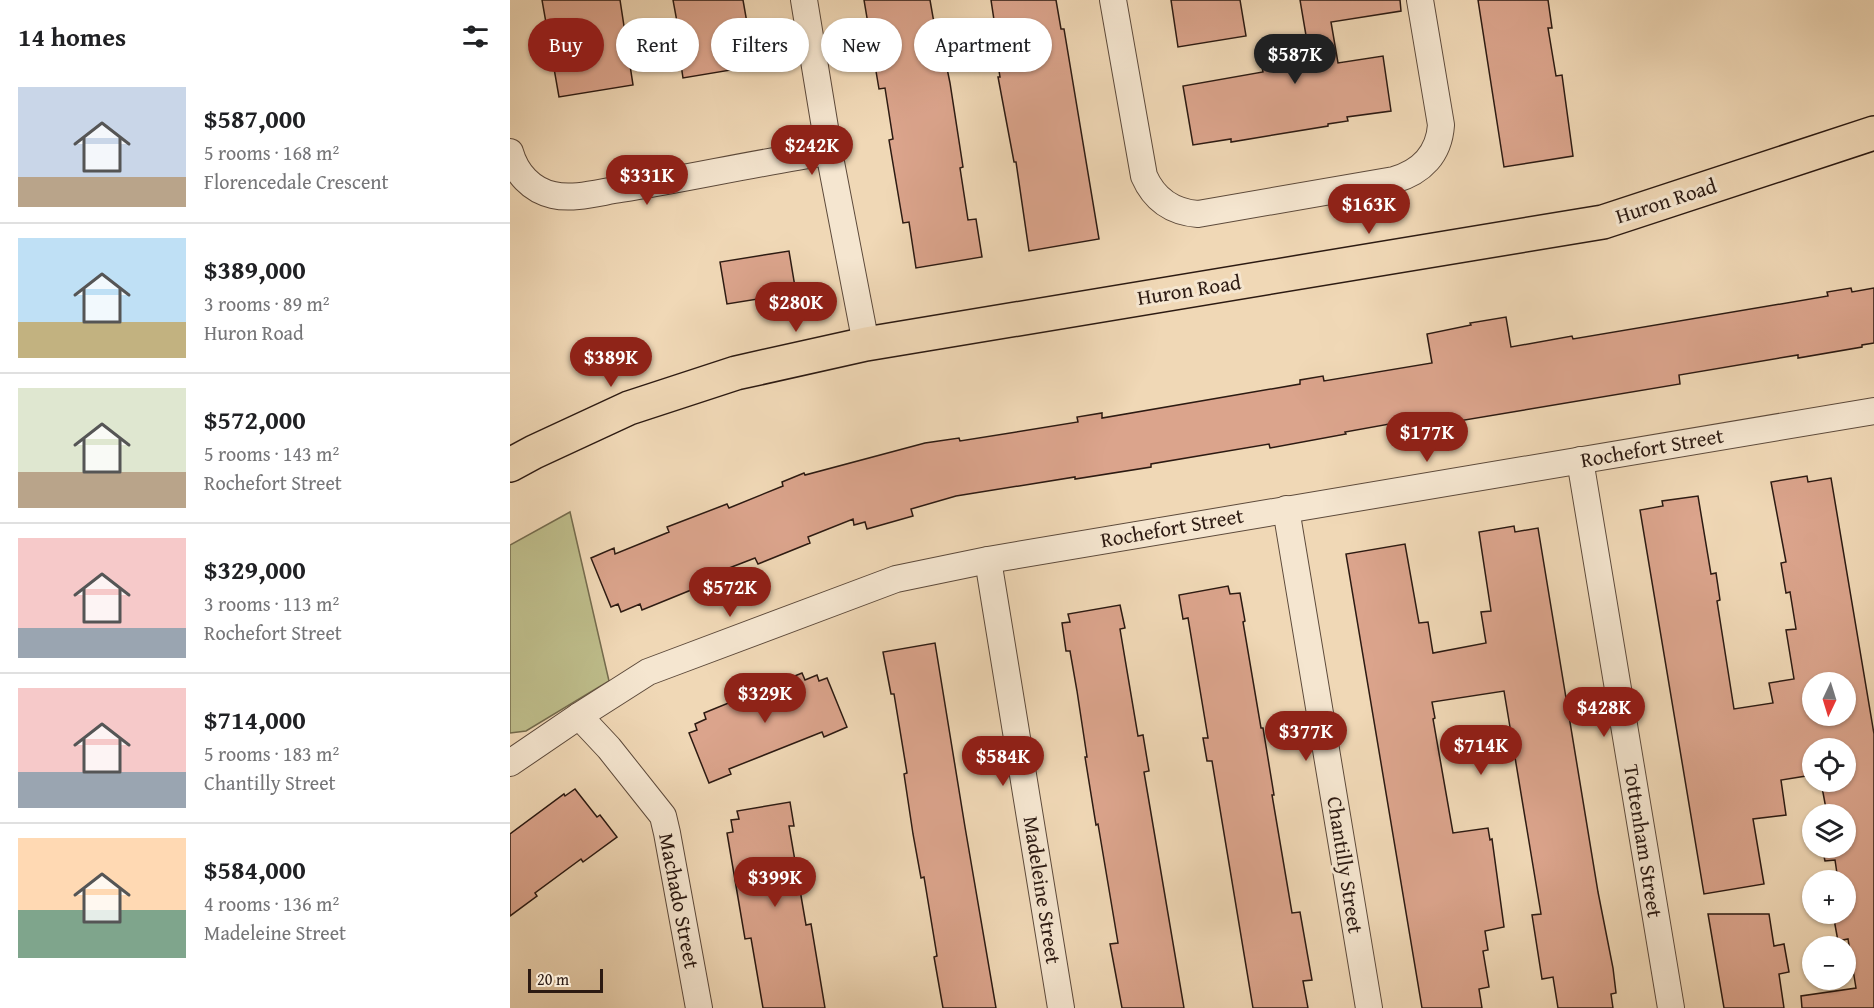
<!DOCTYPE html>
<html lang="en">
<head>
<meta charset="utf-8">
<style>
  body { margin:0; font-family:"Gentium Book Plus",serif; background:#f6f6f6; color:#202124; height:100vh; display:flex; flex-direction:column; font-size:22px; white-space:nowrap }
  * { box-sizing:border-box; margin:0 }
  p { font-size:20px; color:#757577 }
  .icon { flex:none; width:33px; height:33px; fill:none; stroke:currentColor; stroke-width:2; stroke-linecap:round; stroke-linejoin:round }
  .map { position:relative; flex:1; overflow:hidden }
  .details { display:flex; flex-direction:column; background:#fff; width:510px }
  .details>* { flex:none }
  .top-card { position:absolute; left:18px; top:18px; width:570px; height:54px; display:flex; gap:12px }
  .needle { width:39px; rotate:184deg }
  .tools { position:absolute; left:1292px; top:672px; display:grid; gap:12px }
  .tools a { display:grid; place-items:center; width:54px; height:54px; border-radius:50%; background:#fff; box-shadow:0 2px 4px #0004; font-size:30px }
  .scale { position:absolute; left:18px; bottom:15px; width:75px; box-sizing:border-box; padding-left:6px; border:3px solid #2c1a12; border-top:0; font-size:16px; line-height:21px; white-space:nowrap; color:#2c1a12; -webkit-text-stroke:4px #f5e6d0; paint-order:stroke }
  .price { position:absolute; translate:-50% -51px; padding:0 14px; border-radius:21px; background:#8f2418; color:#fff; font-size:20px; line-height:39px; filter:drop-shadow(0 2px 3px #0008) }
  .price::after { content:''; position:absolute; left:50%; top:36px; width:18px; height:14px; margin-left:-9px; background:inherit; clip-path:polygon(0 0,100% 0,50% 100%) }
  .price.selected { background:#222; color:#fff }
  ul { padding:0; list-style:none }
  li { display:flex; align-items:center; gap:18px; height:150px; padding:0 18px }
  li+li { border-top:2px solid #e0e0e0 }
  li span { display:grid; place-items:center; flex:none; width:168px; height:120px; border-radius:0px; color:#555 }
  li>.icon { margin-inline-start:auto }
  span .icon { width:72px; height:72px; fill:#fffc; stroke-width:1 }
  li b { font-size:26px }
  h2 { display:flex; justify-content:space-between; align-items:center; height:72px; padding:0 18px; font-size:26px }
  .tag { padding:0 21px; border-radius:27px; background:#fff; box-shadow:0 2px 4px #0004; font-size:21px; line-height:54px }
  .tag.selected { background:#8f2418; color:#fff }
  main { display:flex; flex:1; min-height:0 }
  .map>svg:first-child { display:block }
  .green { fill:#bebd8b; stroke:#756c4e; stroke-width:1.5 }
  .building { fill:#dba48c; stroke:#2c1a12; stroke-width:1.5; fill-rule:evenodd }
  .lines { fill:none; stroke-linecap:round; stroke-linejoin:round }
  .minor-casing { stroke:#5d4a3b; stroke-width:28 }
  .major-casing { stroke:#2c1a12; stroke-width:36 }
  .minor { stroke:#f5e6d0; stroke-width:26 }
  .major { stroke:#f0d8b6; stroke-width:33 }
  .labels { text-anchor:middle; stroke-width:6; stroke-linejoin:round; paint-order:stroke }
  .street-label { font-size:21px; fill:#2c1a12; stroke:#f5e6d0 }
</style>
</head>
<body>
<main>
<section class="details">
<h2>14 homes<svg class="icon" aria-label="filters" viewBox="0 0 24 24"><path d="M4 7h16M4 17h16"/><circle cx="9" cy="7" r="2"/><circle cx="15" cy="17" r="2"/></svg></h2>
<ul>
<li><span style="background:linear-gradient(#c9d6e8 75%,#b9a48a 0)"><svg class="icon" aria-label="home" viewBox="0 0 24 24"><path d="M3 11l9-7 9 7M6 9v11h12V9"/></svg></span><div><b>$587,000</b><p>5 rooms · 168 m²</p><p>Florencedale Crescent</p></div></li>
<li><span style="background:linear-gradient(#bfe0f5 70%,#c2b280 0)"><svg class="icon" aria-label="home" viewBox="0 0 24 24"><path d="M3 11l9-7 9 7M6 9v11h12V9"/></svg></span><div><b>$389,000</b><p>3 rooms · 89 m²</p><p>Huron Road</p></div></li>
<li><span style="background:linear-gradient(#dfe7d0 70%,#b9a48a 0)"><svg class="icon" aria-label="home" viewBox="0 0 24 24"><path d="M3 11l9-7 9 7M6 9v11h12V9"/></svg></span><div><b>$572,000</b><p>5 rooms · 143 m²</p><p>Rochefort Street</p></div></li>
<li><span style="background:linear-gradient(#f6c9c9 75%,#9aa5b1 0)"><svg class="icon" aria-label="home" viewBox="0 0 24 24"><path d="M3 11l9-7 9 7M6 9v11h12V9"/></svg></span><div><b>$329,000</b><p>3 rooms · 113 m²</p><p>Rochefort Street</p></div></li>
<li><span style="background:linear-gradient(#f6c9c9 70%,#9aa5b1 0)"><svg class="icon" aria-label="home" viewBox="0 0 24 24"><path d="M3 11l9-7 9 7M6 9v11h12V9"/></svg></span><div><b>$714,000</b><p>5 rooms · 183 m²</p><p>Chantilly Street</p></div></li>
<li><span style="background:linear-gradient(#ffd9b3 60%,#7fa58c 0)"><svg class="icon" aria-label="home" viewBox="0 0 24 24"><path d="M3 11l9-7 9 7M6 9v11h12V9"/></svg></span><div><b>$584,000</b><p>4 rooms · 136 m²</p><p>Madeleine Street</p></div></li>
</ul>
</section>
<div class="map">
<svg width="1364" height="1008" viewBox="0 0 1364 1008">
  <rect width="100%" height="100%" fill="#f0d8b6"/>
  <filter id="stains"><feTurbulence type="fractalNoise" baseFrequency=".00333" numOctaves="4"/><feColorMatrix values="0 0 0 0 .2 0 0 0 0 .09 0 0 0 0 .02 0 0 0 .5 -.17"/></filter>
  <radialGradient id="worn" r=".72"><stop offset=".6" stop-color="#630" stop-opacity="0"/><stop offset="1" stop-color="#630" stop-opacity=".3"/></radialGradient>
  <!-- green -->
  <polygon class="green" points="60,512 99,681 16,731 0,733 0,545"/>
  <!-- building -->
  <g class="building">
    <polygon points="32,0 110,0 123,85 49,97"/>
    <polygon points="163,0 233,0 243,57 238,58 239,67 173,78 167,38 170,38"/>
    <polygon points="354,0 420,0 427,40 431,39 440,83 453,167 450,168 458,220 466,219 472,257 406,268 399,222 393,223 379,140 383,139 375,88 369,89"/>
    <polygon points="481,0 546,0 551,29 554,29 589,239 519,251 506,162 504,162 488,77 490,77 484,40 487,40"/>
    <polygon points="661,0 730,0 736,36 668,47"/>
    <polygon points="790,0 890,0 891,11 821,22 828,63 873,56 881,111 837,117 838,121 818,124 818,126 721,142 721,139 683,145 673,86 753,72 752,67 800,59"/>
    <polygon points="968,0 1038,0 1042,28 1038,28 1046,76 1052,75 1063,156 994,167"/>
    <polygon points="279,251 286,293 217,304 210,262"/>
    <polygon points="1341,288 1342,292 1364,288 1364,343 1352,345 1352,347 1288,358 1288,355 1169,375 1170,384 931,424 929,415 835,432 836,434 760,448 759,444 641,464 641,467 565,479 565,477 446,496 401,509 403,516 357,529 355,522 344,525 343,519 298,537 300,543 248,564 245,558 183,582 186,588 132,610 130,604 111,612 108,604 101,607 81,558 104,548 105,554 159,532 157,527 217,504 219,508 273,486 272,482 294,473 295,475 415,443 449,438 450,441 568,422 567,417 592,413 592,418 790,384 790,380 813,376 814,381 922,363 917,334 961,325 960,323 996,317 1001,347 1062,336 1063,339 1318,296 1317,292"/>
    <path d="M 1297,476 L 1298,482 L 1321,478 L 1364,734 L 1364,1008 L 1292,1008 L 1291,996 L 1346,988 L 1338,939 L 1328,941 L 1323,914 L 1335,914 L 1335,880 L 1328,880 L 1325,860 L 1315,861 L 1312,848 L 1335,848 L 1335,814 L 1317,814 L 1311,782 L 1335,782 L 1335,748 L 1302,748 L 1302,775 L 1271,780 L 1276,815 L 1243,819 L 1254,884 L 1194,894 L 1130,510 L 1153,506 L 1152,501 L 1188,496 L 1201,574 L 1206,573 L 1210,600 L 1207,601 L 1224,709 L 1263,703 L 1259,683 L 1284,679 L 1276,630 L 1286,629 L 1280,592 L 1276,593 L 1271,563 L 1276,562 L 1261,482 ZM 1302,682 L 1335,682 L 1335,716 L 1302,716 Z"/>
    <polygon points="1004,526 1005,532 1028,528 1088,892 1103,968 1106,993 1101,994 1103,1008 1048,1008 1043,977 1032,979 1022,915 1031,914 994,691 922,702 925,718 923,719 943,833 978,828 980,840 982,839 994,927 975,931 978,950 973,951 979,987 969,989 972,1008 912,1008 836,554 895,544 909,623 918,622 923,653 976,643 971,612 981,611 969,532"/>
    <polygon points="718,586 720,594 730,593 735,621 733,622 751,728 753,728 764,795 762,795 782,913 790,912 802,980 793,981 798,1008 743,1008 702,761 697,761 693,738 698,738 678,618 673,619 669,595"/>
    <polygon points="610,605 615,628 610,629 628,736 633,735 639,771 634,772 674,1008 612,1008 600,944 608,943 588,824 586,825 575,757 577,757 567,691 560,651 556,651 552,623 560,622 558,614"/>
    <polygon points="425,643 455,827 486,1008 433,1008 424,957 427,956 414,877 411,878 403,834 394,774 397,773 384,694 381,694 373,652"/>
    <polygon points="292,673 295,680 307,675 309,681 317,678 337,727 314,737 312,732 219,769 221,774 199,783 179,733 187,730 185,724 196,719 194,713"/>
    <polygon points="65,789 87,817 90,815 107,837 73,862 71,859 25,893 27,896 0,916 0,834 54,794 55,796"/>
    <polygon points="280,802 284,826 279,826 296,925 301,924 315,1008 253,1008 241,938 235,939 217,833 223,832 221,820 229,819 227,811"/>
    <polygon points="1198,914 1259,914 1264,946 1274,944 1279,972 1269,974 1274,1008 1214,1008"/>
  </g>
  <g class="lines">
    <defs>
      <g id="minor">
        <polyline points="294,0 319,152 356,344"/>
        <path d="M 603,0 L 634,176 C 644,199 662,212 688,214 L 884,180 C 912,172 929,154 931,125 L 910,0"/>
        <path d="M 0,152 C 6,173 21,190 43,195 C 64,200 90,192 111,189 C 181,178 249,162 319,152"/>
        <polyline points="1070,460 1161,1008"/>
        <polyline points="776,509 859,1008"/>
        <polyline points="478,560 551,1008"/>
        <polyline points="69,716 99,748 153,816 157,833 189,1008"/>
        <polyline points="0,763 69,716 138,672 386,579 478,560 1364,411"/>
      </g>
      <polyline id="major" points="0,465 24,452 119,408 226,373 356,344 1093,222 1364,133"/>
    </defs>
    <!-- minor casing -->
    <use href="#minor" class="minor-casing"/>
    <!-- major casing -->
    <use href="#major" class="major-casing"/>
    <!-- minor -->
    <use href="#minor" class="minor"/>
    <!-- major -->
    <use href="#major" class="major"/>
  </g>
  <g class="labels">
    <!-- street labels -->
    <g class="street-label">
      <text transform="translate(1156 201) rotate(-18)" y="7">Huron Road</text>
      <text transform="translate(679 290) rotate(-9)" y="7">Huron Road</text>
      <text transform="translate(1142 448) rotate(-10)" y="7">Rochefort Street</text>
      <text transform="translate(662 528) rotate(-10)" y="7">Rochefort Street</text>
      <text transform="translate(1133 841) rotate(81)" y="7">Tottenham Street</text>
      <text transform="translate(835 865) rotate(81)" y="7">Chantilly Street</text>
      <text transform="translate(532 890) rotate(81)" y="7">Madeleine Street</text>
      <text transform="translate(169 901) rotate(79)" y="7">Machado Street</text>
    </g>
  </g>
  <rect width="100%" height="100%" filter="url(#stains)"/>
  <rect width="100%" height="100%" fill="url(#worn)"/>
</svg>
<div class="tools">
<a><svg class="needle" viewBox="-14 -14 28 28"><path d="M0-13l5 13h-10z" fill="#e53935"/><path d="M0 13l5-13h-10z" fill="#757577"/></svg></a>
<a><svg class="icon" aria-label="locate" viewBox="0 0 24 24"><circle cx="12" cy="12" r="6"/><path d="M12 2v4M12 18v4M2 12h4M18 12h4"/></svg></a>
<a><svg class="icon" aria-label="layers" viewBox="0 0 24 24"><path d="M12 4l9 5-9 5-9-5zM3 14l9 5 9-5"/></svg></a>
<a>+</a>
<a>−</a>
</div>
<div class="scale">20 m</div>
<b class="price selected" style="left:785px;top:85px">$587K</b>
<b class="price" style="left:302px;top:176px">$242K</b>
<b class="price" style="left:137px;top:206px">$331K</b>
<b class="price" style="left:859px;top:235px">$163K</b>
<b class="price" style="left:286px;top:333px">$280K</b>
<b class="price" style="left:101px;top:388px">$389K</b>
<b class="price" style="left:917px;top:463px">$177K</b>
<b class="price" style="left:220px;top:618px">$572K</b>
<b class="price" style="left:255px;top:724px">$329K</b>
<b class="price" style="left:1094px;top:738px">$428K</b>
<b class="price" style="left:796px;top:762px">$377K</b>
<b class="price" style="left:971px;top:776px">$714K</b>
<b class="price" style="left:493px;top:787px">$584K</b>
<b class="price" style="left:265px;top:908px">$399K</b>
<div class="top-card">
<a class="tag selected">Buy</a>
<a class="tag">Rent</a>
<a class="tag">Filters</a>
<a class="tag">New</a>
<a class="tag">Apartment</a>
</div>
</div>
</main>
</body>
</html>
